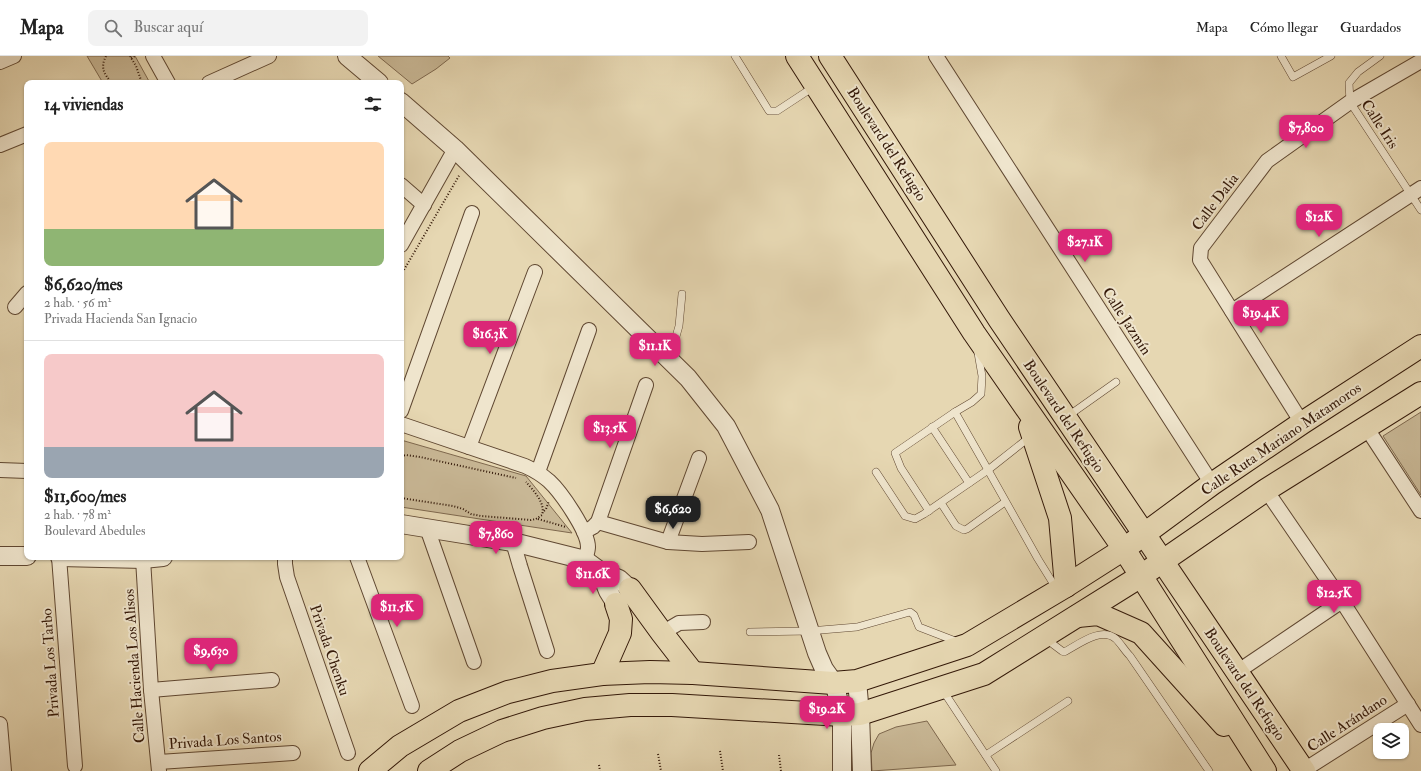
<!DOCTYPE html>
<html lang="es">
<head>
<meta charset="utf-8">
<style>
  body { margin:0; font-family:"IM FELL Double Pica",serif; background:#f2f2f2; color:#222; height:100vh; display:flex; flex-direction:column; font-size:15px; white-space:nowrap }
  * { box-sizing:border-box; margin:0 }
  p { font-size:13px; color:#767676 }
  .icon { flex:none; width:22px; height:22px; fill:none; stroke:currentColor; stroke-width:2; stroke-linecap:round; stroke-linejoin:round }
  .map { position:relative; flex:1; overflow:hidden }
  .sheet { position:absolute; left:24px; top:24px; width:380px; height:480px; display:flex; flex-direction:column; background:#fff; border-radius:8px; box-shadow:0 1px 3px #0004 }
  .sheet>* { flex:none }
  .tools { position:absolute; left:1373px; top:667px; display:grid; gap:8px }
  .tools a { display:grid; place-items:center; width:36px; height:36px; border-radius:8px; background:#fff; box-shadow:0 1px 3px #0004; font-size:20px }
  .price { position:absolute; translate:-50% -34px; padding:0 9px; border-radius:8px; background:#db2777; color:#fff; font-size:13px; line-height:26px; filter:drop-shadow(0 1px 2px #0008) }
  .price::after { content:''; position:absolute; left:50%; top:24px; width:12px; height:9px; margin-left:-6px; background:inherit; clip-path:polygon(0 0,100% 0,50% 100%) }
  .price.active { background:#222; color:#fff }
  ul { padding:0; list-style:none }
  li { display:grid; align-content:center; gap:8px; height:212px; padding:0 20px }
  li+li { border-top:1px solid #e0e0e0 }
  li span { display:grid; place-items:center; height:124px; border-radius:8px; color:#555 }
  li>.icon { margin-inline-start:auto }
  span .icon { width:72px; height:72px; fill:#fffc; stroke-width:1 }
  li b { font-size:17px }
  h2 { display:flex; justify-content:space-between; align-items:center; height:48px; padding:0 20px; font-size:17px }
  header { display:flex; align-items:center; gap:24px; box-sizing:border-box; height:56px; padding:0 20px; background:#fff; border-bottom:1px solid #e0e0e0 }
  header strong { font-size:19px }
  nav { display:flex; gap:22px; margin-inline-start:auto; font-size:14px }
  .search { width:280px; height:36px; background:#f2f2f2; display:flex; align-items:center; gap:10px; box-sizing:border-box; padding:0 14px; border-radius:8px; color:#767676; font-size:15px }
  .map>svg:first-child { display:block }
  .park { fill:#c8b795; stroke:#7e684e }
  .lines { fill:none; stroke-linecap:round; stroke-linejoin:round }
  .service-casing { stroke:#604832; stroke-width:8 }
  .minor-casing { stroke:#604832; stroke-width:16 }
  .tertiary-casing { stroke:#604832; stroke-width:20 }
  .primary-casing { stroke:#331808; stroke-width:24 }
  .path { stroke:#331808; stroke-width:2; stroke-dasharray:1 2; stroke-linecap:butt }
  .service { stroke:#efe5cd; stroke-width:7 }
  .minor { stroke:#efe5cd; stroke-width:14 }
  .tertiary { stroke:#efe5cd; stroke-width:18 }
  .primary { stroke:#e6d7b2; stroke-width:22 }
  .labels { text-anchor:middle; stroke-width:4; stroke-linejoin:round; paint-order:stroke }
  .street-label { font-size:15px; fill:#331808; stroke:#efe5cd }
</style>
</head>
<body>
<header>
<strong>Mapa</strong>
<div class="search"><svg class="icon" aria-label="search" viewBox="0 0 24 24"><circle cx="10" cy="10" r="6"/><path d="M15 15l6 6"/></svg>Buscar aquí</div>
<nav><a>Mapa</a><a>Cómo llegar</a><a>Guardados</a></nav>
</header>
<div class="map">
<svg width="1421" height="715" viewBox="0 0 1421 715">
  <rect width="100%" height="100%" fill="#e6d7b2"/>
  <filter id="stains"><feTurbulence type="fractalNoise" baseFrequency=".005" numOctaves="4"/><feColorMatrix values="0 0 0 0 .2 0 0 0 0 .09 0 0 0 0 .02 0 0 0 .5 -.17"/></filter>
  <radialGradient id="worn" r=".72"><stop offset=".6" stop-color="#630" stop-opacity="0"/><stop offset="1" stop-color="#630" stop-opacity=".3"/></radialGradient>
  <!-- park -->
  <g class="park">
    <polygon points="87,0 135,0 150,27 103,27"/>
    <polygon points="378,0 448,0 450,2 436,13 412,28"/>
    <polygon points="1421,356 1421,439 1383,380"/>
    <polygon points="401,384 526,420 572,477 401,451"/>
    <polygon points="927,665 956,709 872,715 871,697 874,687 879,678 896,671"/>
  </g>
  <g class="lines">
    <defs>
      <g id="service">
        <polyline points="735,0 769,55 777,55 815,30"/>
        <polyline points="1281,0 1293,21 1331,0"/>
        <polyline points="1380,0 1358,16 1349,27 1350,46 1421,154"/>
        <polyline points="978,297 982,320 981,338 972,346 955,356 988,414 1031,380"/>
        <polyline points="665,298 675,284 679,270 682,238"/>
        <polyline points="1068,360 1116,326"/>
        <polyline points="932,371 969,427"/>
        <polyline points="876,416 905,460 915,463 924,458 988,414 1038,503 1056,532"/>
        <polyline points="941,447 956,470 964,474 967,473 1005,446"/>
        <polyline points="929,455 901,412 895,397 955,356"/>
        <polyline points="750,576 809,575 857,571 910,556 914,559 919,571 958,586"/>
        <path d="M 1046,583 L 1062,595 L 1064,596 C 1078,589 1101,570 1116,583 C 1121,588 1125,595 1130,600 L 1209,715"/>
        <polyline points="942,633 996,715"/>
        <polyline points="986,699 1068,645"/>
      </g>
      <g id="minor">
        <polyline points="153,0 168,27"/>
        <polyline points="936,0 1212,428"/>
        <polyline points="0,6 14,0"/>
        <polyline points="209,27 269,0"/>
        <polyline points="0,89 27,78"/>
        <polyline points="401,129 424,149"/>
        <polyline points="401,189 455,93"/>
        <polyline points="15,251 27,237"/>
        <polyline points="1232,255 1421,132"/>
        <polyline points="401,355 472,157"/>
        <polyline points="1302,367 1200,204 1201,192 1267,105 1350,46 1421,5"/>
        <path d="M 401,368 L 525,410 C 534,414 541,418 549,425 C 561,436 588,475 588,491 C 588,495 586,500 585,504"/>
        <polyline points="1366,371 1421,455"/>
        <polyline points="469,391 535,216"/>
        <polyline points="0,414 27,415"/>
        <polyline points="538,416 589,274"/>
        <polyline points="1266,434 1342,545 1421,669"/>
        <polyline points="598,466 668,486 702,488 749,486"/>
        <polyline points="427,472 474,606"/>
        <polyline points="584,476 593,471 598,466 646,329"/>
        <polyline points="513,486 520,510 547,595"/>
        <polyline points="668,486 699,402"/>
        <polyline points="59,501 75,710"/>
        <polyline points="285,501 285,508 287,521 348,697"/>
        <polyline points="357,501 412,650"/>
        <polyline points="143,503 151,634 159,715"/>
        <polyline points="662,577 679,567 703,566"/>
        <polyline points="1237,616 1342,545"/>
        <polyline points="151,634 272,624"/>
        <polyline points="0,668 4,715"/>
        <polyline points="159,706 293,697"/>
        <polyline points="1304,714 1408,648"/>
      </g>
      <g id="tertiary">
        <polyline points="347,0 379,27"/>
        <polyline points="401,46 455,93 688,322 726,370 770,454 817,597 824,613 829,620 836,634 842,659 842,715"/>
        <polyline points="401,468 513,486 585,504 600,515 619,523 630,533"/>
        <polyline points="0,500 27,500"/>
        <polyline points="60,501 143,503 163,501"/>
        <polyline points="600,515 608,535 616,548"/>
        <polyline points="857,625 860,658 862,715"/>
      </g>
      <g id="primary">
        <polyline points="797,0 974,277 1124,493 1265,715"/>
        <polyline points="830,0 999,263 1304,715"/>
        <polyline points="1030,371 1060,462 1066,530"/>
        <polyline points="630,533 662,577 693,617"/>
        <polyline points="1078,560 1098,558 1141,577 1224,669"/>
        <polyline points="602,618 620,577 621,563 616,548"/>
        <polyline points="370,715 400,690 459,655 508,636 552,625 602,618 650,616 693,617 833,627 857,625 967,589 1066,530 1124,493 1212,428 1302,367 1421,290"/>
        <polyline points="429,715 460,695 502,675 543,662 585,653 630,649 672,649 842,659 860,658 984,618 1141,520 1266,434 1421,337"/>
      </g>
    </defs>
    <!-- service casing -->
    <use href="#service" class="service-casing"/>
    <!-- minor casing -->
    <use href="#minor" class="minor-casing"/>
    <!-- tertiary casing -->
    <use href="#tertiary" class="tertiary-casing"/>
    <!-- primary casing -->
    <use href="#primary" class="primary-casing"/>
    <!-- path -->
    <g class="path">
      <path d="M 106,0 C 100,12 104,18 112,27"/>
      <polyline points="130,0 136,10 142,27"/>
      <polyline points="131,2 135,0"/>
      <polyline points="401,219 460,118"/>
      <polyline points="401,400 406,399 420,401 516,422"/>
      <path d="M 401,442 L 453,450 L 463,453 L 471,458 L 481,460 L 531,464 L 536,463 L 542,459 C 546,447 533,434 526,426"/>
      <polyline points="544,455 546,453 549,445"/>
      <polyline points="538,463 566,471"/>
      <polyline points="720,695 723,715"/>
      <polyline points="658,698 661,715"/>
      <polyline points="779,699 781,715"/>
      <polyline points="599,709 600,715"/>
    </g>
    <!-- service -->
    <use href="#service" class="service"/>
    <!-- minor -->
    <use href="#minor" class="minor"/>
    <!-- tertiary -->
    <use href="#tertiary" class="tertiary"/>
    <!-- primary -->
    <use href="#primary" class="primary"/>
  </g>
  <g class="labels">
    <!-- street labels -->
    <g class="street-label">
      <text transform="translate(1380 68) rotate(57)" y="5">Calle Iris</text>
      <text transform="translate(887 88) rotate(57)" y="5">Boulevard del Refugio</text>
      <text transform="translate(1215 146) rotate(-53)" y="5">Calle Dalia</text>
      <text transform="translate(1127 265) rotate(57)" y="5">Calle Jazmín</text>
      <text transform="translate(1064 360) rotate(56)" y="5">Boulevard del Refugio</text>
      <text transform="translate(1281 383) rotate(-34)" y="5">Calle Ruta Mariano Matamoros</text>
      <text transform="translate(330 594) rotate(71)" y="5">Privada Chenku</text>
      <text transform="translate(50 607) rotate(-94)" y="5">Privada Los Tarbo</text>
      <text transform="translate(134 610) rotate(-94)" y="5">Calle Hacienda Los Alisos</text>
      <text transform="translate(1245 628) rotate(56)" y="5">Boulevard del Refugio</text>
      <text transform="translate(1347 667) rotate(-33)" y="5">Calle Arándano</text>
      <text transform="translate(225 684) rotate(-4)" y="5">Privada Los Santos</text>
    </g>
  </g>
  <rect width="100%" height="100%" filter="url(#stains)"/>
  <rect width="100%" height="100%" fill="url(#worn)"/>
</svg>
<div class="tools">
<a><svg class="icon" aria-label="layers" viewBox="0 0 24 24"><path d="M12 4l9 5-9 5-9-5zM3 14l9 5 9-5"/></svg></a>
</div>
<b class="price" style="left:1306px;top:93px">$7,800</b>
<b class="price" style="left:1319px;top:182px">$12K</b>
<b class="price" style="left:1085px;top:207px">$27.1K</b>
<b class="price" style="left:1261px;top:278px">$19.4K</b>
<b class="price" style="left:490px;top:299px">$16.3K</b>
<b class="price" style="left:655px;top:311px">$11.1K</b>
<b class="price" style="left:610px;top:393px">$13.5K</b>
<b class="price active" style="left:673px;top:474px">$6,620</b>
<b class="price" style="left:496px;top:499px">$7,860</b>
<b class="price" style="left:593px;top:539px">$11.6K</b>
<b class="price" style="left:1334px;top:558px">$12.5K</b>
<b class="price" style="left:397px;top:572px">$11.5K</b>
<b class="price" style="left:211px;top:616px">$9,630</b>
<b class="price" style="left:827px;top:674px">$19.2K</b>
<section class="sheet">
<h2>14 viviendas<svg class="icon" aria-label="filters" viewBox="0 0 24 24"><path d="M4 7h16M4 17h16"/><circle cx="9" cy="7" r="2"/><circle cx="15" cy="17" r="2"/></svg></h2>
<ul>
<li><span style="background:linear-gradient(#ffd9b3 70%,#8fb573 0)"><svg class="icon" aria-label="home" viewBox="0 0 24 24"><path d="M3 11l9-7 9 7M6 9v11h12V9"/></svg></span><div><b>$6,620/mes</b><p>2 hab. · 56 m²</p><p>Privada Hacienda San Ignacio</p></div></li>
<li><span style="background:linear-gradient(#f6c9c9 75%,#9aa5b1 0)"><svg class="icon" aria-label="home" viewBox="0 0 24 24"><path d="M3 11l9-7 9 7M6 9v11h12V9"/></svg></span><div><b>$11,600/mes</b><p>2 hab. · 78 m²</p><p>Boulevard Abedules</p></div></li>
</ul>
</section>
</div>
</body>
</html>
